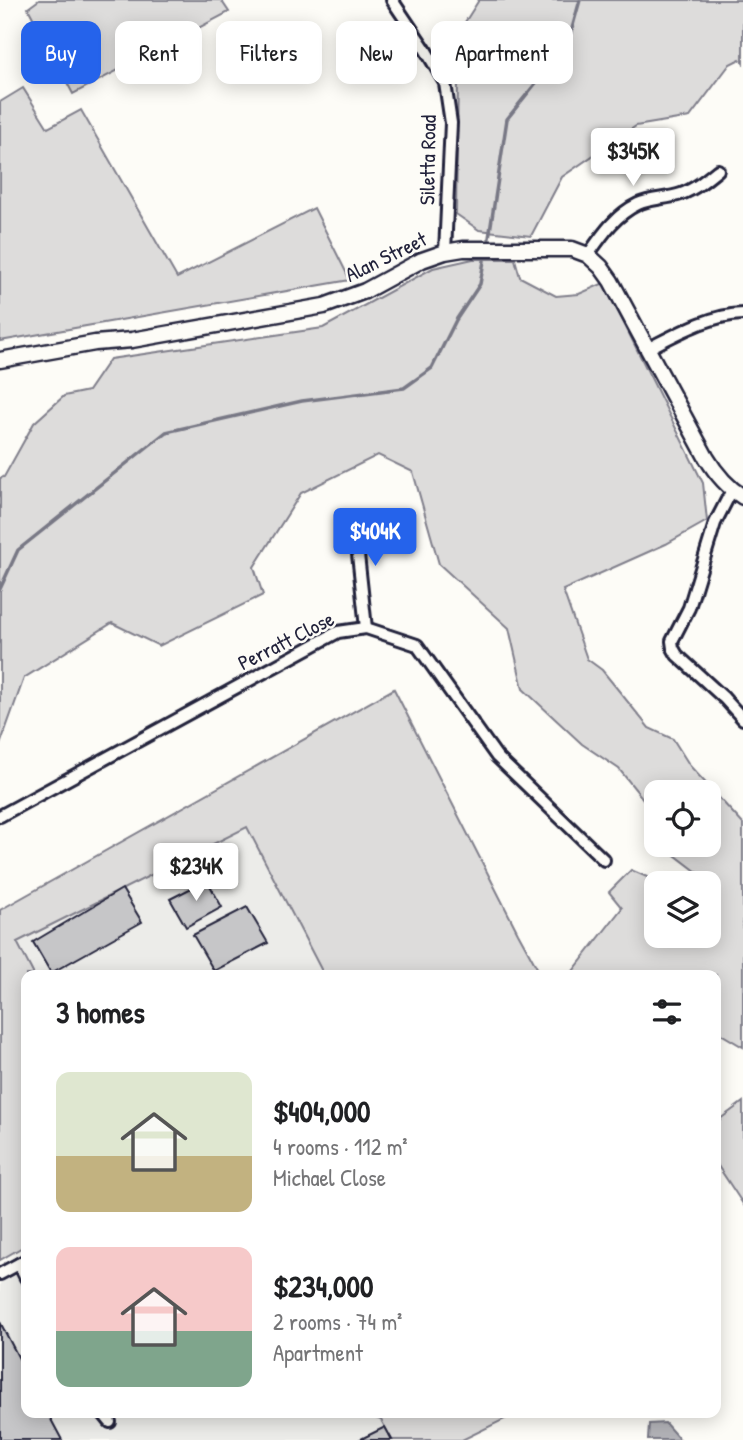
<!DOCTYPE html>
<html lang="en">
<head>
<meta charset="utf-8">
<style>
  body { margin:0; font-family:"Patrick Hand",sans-serif; background:#f2f2f2; color:#202124; height:100vh; display:flex; flex-direction:column; font-size:26px; white-space:nowrap }
  * { box-sizing:border-box; margin:0 }
  p { font-size:23px; color:#757577 }
  .icon { flex:none; width:38px; height:38px; fill:none; stroke:currentColor; stroke-width:2; stroke-linecap:round; stroke-linejoin:round }
  .map { position:relative; flex:1; overflow:hidden }
  .drawer { position:absolute; left:21px; top:970px; width:700px; height:448px; display:flex; flex-direction:column; background:#fff; border-radius:14px; box-shadow:0 4px 18px #0003 }
  .drawer>* { flex:none }
  .banner { position:absolute; left:21px; top:21px; width:702px; height:63px; display:flex; gap:14px }
  .fabs { position:absolute; left:644px; top:780px; display:grid; gap:14px }
  .fabs a { display:grid; place-items:center; width:77px; height:77px; border-radius:14px; background:#fff; box-shadow:0 4px 18px #0003; font-size:35px }
  .price { position:absolute; translate:-50% -60px; padding:0 16px; border-radius:7px; background:#fff; color:#222; font-size:23px; line-height:46px; filter:drop-shadow(0 2px 4px #0008) }
  .price::after { content:''; position:absolute; left:50%; top:42px; width:21px; height:16px; margin-left:-10px; background:inherit; clip-path:polygon(0 0,100% 0,50% 100%) }
  .price.on { background:#2563eb; color:#fff }
  ul { padding:0; list-style:none }
  li { display:flex; align-items:center; gap:21px; height:175px; padding:0 35px }
  li span { display:grid; place-items:center; flex:none; width:196px; height:140px; border-radius:14px; color:#555 }
  li>.icon { margin-inline-start:auto }
  span .icon { width:84px; height:84px; fill:#fffc; stroke-width:1 }
  li b { font-size:30px }
  h2 { display:flex; justify-content:space-between; align-items:center; height:84px; padding:0 35px; font-size:30px }
  .tag { padding:0 24px; border-radius:14px; background:#fff; box-shadow:0 4px 18px #0003; font-size:24px; line-height:63px }
  .tag.on { background:#2563eb; color:#fff }
  .map>svg:first-child { display:block }
  .built { fill:#ecece9 }
  .green { fill:#dddcdb; stroke:#807f8b; stroke-width:2 }
  .water { fill:#b2b2b7; stroke:#787885; stroke-width:2 }
  .lines { fill:none; stroke-linecap:round; stroke-linejoin:round }
  .stream { stroke:#787885; stroke-width:3.5 }
  .building { fill:#c6c6c8; stroke:#22223b; stroke-width:2 }
  .street-casing { stroke:#22223b; stroke-width:16 }
  .secondary-casing { stroke:#22223b; stroke-width:19 }
  .street { stroke:#fdfcf7; stroke-width:10 }
  .secondary { stroke:#fdfcf7; stroke-width:14 }
  .labels { text-anchor:middle; stroke-width:5; stroke-linejoin:round; paint-order:stroke }
  .street-label { font-size:21px; fill:#22223b; stroke:#fdfcf7 }
</style>
</head>
<body>
<div class="map">
<svg width="743" height="1440" viewBox="0 0 743 1440">
  <rect width="100%" height="100%" fill="#fdfcf7"/>
  <filter id="ink" filterUnits="userSpaceOnUse"><feTurbulence type="fractalNoise" baseFrequency=".0143" numOctaves="2"/><feDisplacementMap in="SourceGraphic" scale="14" xChannelSelector="R" yChannelSelector="G"/><feConvolveMatrix kernelMatrix="1 2 1 2 8 2 1 2 1" color-interpolation-filters="sRGB"/></filter>
  <g filter="url(#ink)">
    <!-- built -->
    <g class="built">
      <polygon points="247,827 324,975 34,975 17,942"/>
      <polygon points="26,1270 26,1412 360,1412 381,1420 392,1440 0,1440 0,1283"/>
    </g>
    <!-- green -->
    <g class="green">
      <polygon points="39,0 221,0 229,12 73,94 28,8"/>
      <polygon points="479,0 743,0 743,63 740,59 730,64 690,117 636,126 562,177 531,236 479,230 456,214 458,79 465,22"/>
      <polygon points="23,88 48,128 81,110 177,278 314,208 350,280 0,341 0,102"/>
      <polygon points="473,259 515,259 520,277 556,296 579,294 604,283 703,483 707,521 666,544 563,590 587,659 602,670 649,728 673,739 690,766 743,824 743,1047 716,1031 716,975 570,975 622,908 609,892 631,870 663,884 656,884 656,936 709,936 709,884 696,884 701,875 671,852 668,845 709,845 709,793 656,793 656,819 652,810 619,769 582,744 523,689 509,628 439,564 413,472 378,455 301,493 254,567 263,595 159,646 112,623 24,678 0,745 0,478 4,477 34,423 64,396 88,391 110,359 323,328 433,268"/>
      <polygon points="394,689 518,933 541,975 324,975 247,827 17,942 34,975 26,975 26,1245 0,1260 0,910"/>
      <polygon points="743,1102 743,1204 716,1163 716,1122"/>
      <polygon points="360,1412 519,1412 462,1440 392,1440 381,1420"/>
    </g>
    <!-- water -->
    <polygon class="water" points="665,1423 680,1440 648,1440 649,1424"/>
    <g class="lines">
      <!-- stream -->
      <g class="stream">
        <polyline points="489,238 507,119 568,43 580,0"/>
        <polyline points="0,589 18,550 166,432 302,401 404,388 432,368 456,320 480,284 484,261"/>
      </g>
    </g>
    <!-- building -->
    <g class="building">
      <polygon points="207,880 222,907 186,927 170,899"/>
      <polygon points="122,889 142,922 51,973 33,942"/>
      <polygon points="247,907 268,943 214,971 193,935"/>
      <polygon points="0,1322 26,1372 26,1412 47,1412 62,1440 0,1440"/>
      <polygon points="385,1427 392,1440 359,1440"/>
    </g>
    <g class="lines">
      <defs>
        <g id="street">
          <polyline points="392,0 425,49 445,83 451,123 445,252"/>
          <path d="M 588,255 C 602,235 615,215 638,204 C 651,198 667,199 681,194 C 695,189 707,179 718,170"/>
          <path d="M 647,349 C 677,334 709,315 743,314"/>
          <polyline points="732,490 715,523 689,608 672,641 673,648 677,655 724,698 743,719"/>
          <polyline points="347,519 356,536 366,628"/>
          <polyline points="0,816 338,632 366,628 417,645 497,757 604,860"/>
          <polyline points="19,1264 26,1278"/>
          <polyline points="0,1274 26,1260"/>
          <polyline points="102,1412 110,1422"/>
        </g>
        <path id="secondary" d="M 0,360 L 95,343 L 132,340 L 324,306 L 365,291 L 422,260 L 445,252 L 463,249 L 572,249 L 588,255 L 601,267 L 611,281 L 706,457 C 716,474 727,487 743,497"/>
      </defs>
      <!-- street casing -->
      <use href="#street" class="street-casing"/>
      <!-- secondary casing -->
      <use href="#secondary" class="secondary-casing"/>
      <!-- street -->
      <use href="#street" class="street"/>
      <!-- secondary -->
      <use href="#secondary" class="secondary"/>
    </g>
  </g>
  <g class="labels">
    <!-- street labels -->
    <g class="street-label">
      <text transform="translate(428 160) rotate(-89)" y="7">Siletta Road</text>
      <text transform="translate(386 257) rotate(-26)" y="7">Alan Street</text>
      <text transform="translate(286 641) rotate(-27)" y="7">Perratt Close</text>
    </g>
  </g>
</svg>
<div class="fabs">
<a><svg class="icon" aria-label="locate" viewBox="0 0 24 24"><circle cx="12" cy="12" r="6"/><path d="M12 2v4M12 18v4M2 12h4M18 12h4"/></svg></a>
<a><svg class="icon" aria-label="layers" viewBox="0 0 24 24"><path d="M12 4l9 5-9 5-9-5zM3 14l9 5 9-5"/></svg></a>
</div>
<b class="price" style="left:633px;top:188px">$345K</b>
<b class="price on" style="left:375px;top:568px">$404K</b>
<b class="price" style="left:196px;top:903px">$234K</b>
<div class="banner">
<a class="tag on">Buy</a>
<a class="tag">Rent</a>
<a class="tag">Filters</a>
<a class="tag">New</a>
<a class="tag">Apartment</a>
</div>
<section class="drawer">
<h2>3 homes<svg class="icon" aria-label="filters" viewBox="0 0 24 24"><path d="M4 7h16M4 17h16"/><circle cx="9" cy="7" r="2"/><circle cx="15" cy="17" r="2"/></svg></h2>
<ul>
<li><span style="background:linear-gradient(#dfe7d0 60%,#c2b280 0)"><svg class="icon" aria-label="home" viewBox="0 0 24 24"><path d="M3 11l9-7 9 7M6 9v11h12V9"/></svg></span><div><b>$404,000</b><p>4 rooms · 112 m²</p><p>Michael Close</p></div></li>
<li><span style="background:linear-gradient(#f6c9c9 60%,#7fa58c 0)"><svg class="icon" aria-label="home" viewBox="0 0 24 24"><path d="M3 11l9-7 9 7M6 9v11h12V9"/></svg></span><div><b>$234,000</b><p>2 rooms · 74 m²</p><p>Apartment</p></div></li>
</ul>
</section>
</div>
</body>
</html>
